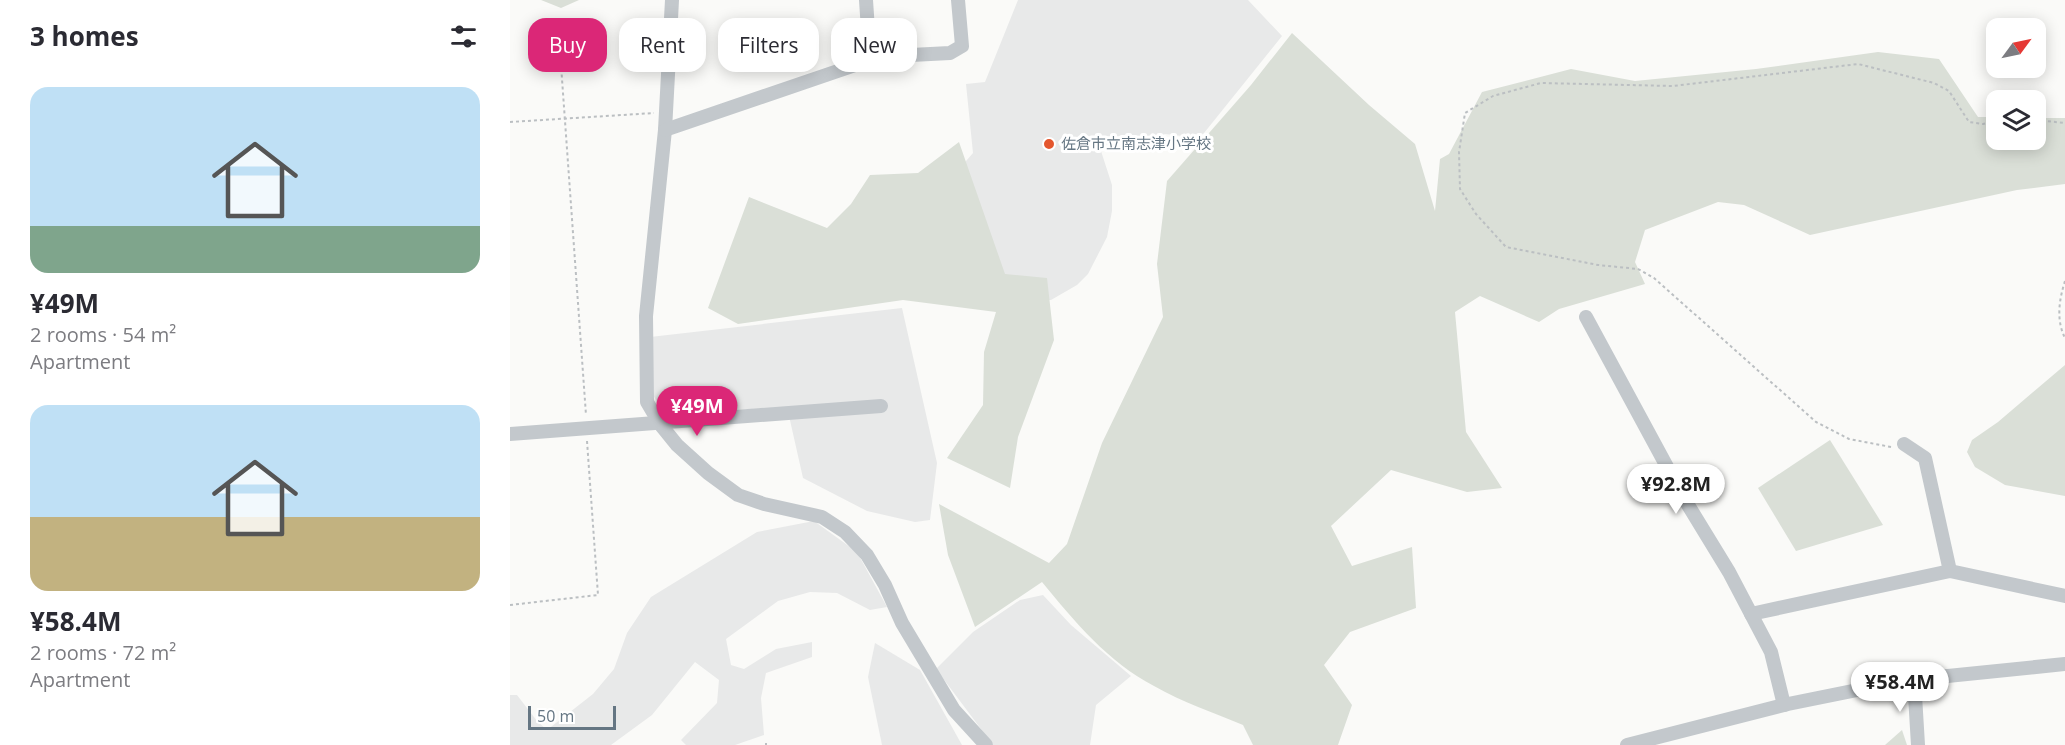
<!DOCTYPE html>
<html lang="en">
<head>
<meta charset="utf-8">
<style>
  body { margin:0; font-family:"Open Sans","Noto Sans JP",sans-serif; background:#f7f7f7; color:#2b2b33; height:100vh; display:flex; flex-direction:column; font-size:22px; white-space:nowrap }
  * { box-sizing:border-box; margin:0 }
  p { font-size:20px; color:#7c7c81 }
  .icon { flex:none; width:33px; height:33px; fill:none; stroke:currentColor; stroke-width:2; stroke-linecap:round; stroke-linejoin:round }
  .map { position:relative; flex:1; overflow:hidden }
  .drawer { display:flex; flex-direction:column; background:#fff; width:510px }
  .drawer>* { flex:none }
  .top-card { position:absolute; left:18px; top:18px; width:570px; height:54px; display:flex; gap:12px }
  .needle { width:39px; rotate:57deg }
  .fabs { position:absolute; left:1476px; top:18px; display:grid; gap:12px }
  .fabs a { display:grid; place-items:center; width:60px; height:60px; border-radius:12px; background:#fff; box-shadow:0 3px 15px #0003; font-size:30px }
  .scale { position:absolute; left:18px; bottom:15px; width:88px; box-sizing:border-box; padding-left:6px; border:3px solid #657683; border-top:0; font-size:16px; line-height:21px; white-space:nowrap; color:#657683; -webkit-text-stroke:4px #fff; paint-order:stroke }
  .price { position:absolute; translate:-50% -51px; padding:0 14px; border-radius:21px; background:#fff; color:#222; font-size:20px; line-height:39px; filter:drop-shadow(0 2px 3px #0008) }
  .price::after { content:''; position:absolute; left:50%; top:36px; width:18px; height:14px; margin-left:-9px; background:inherit; clip-path:polygon(0 0,100% 0,50% 100%) }
  .price.active { background:#db2777; color:#fff }
  ul { padding:0; list-style:none }
  li { display:grid; align-content:center; gap:12px; height:318px; padding:0 30px }
  li span { display:grid; place-items:center; height:186px; border-radius:18px; color:#555 }
  li>.icon { margin-inline-start:auto }
  span .icon { width:108px; height:108px; fill:#fffc; stroke-width:1 }
  li b { font-size:26px }
  h2 { display:flex; justify-content:space-between; align-items:center; height:72px; padding:0 30px; font-size:26px }
  .pill { padding:0 21px; border-radius:18px; background:#fff; box-shadow:0 3px 15px #0003; font-size:21px; line-height:54px }
  .pill.active { background:#db2777; color:#fff }
  main { display:flex; flex:1; min-height:0 }
  .map>svg:first-child { display:block }
  .built { fill:#e8e9e9 }
  .green { fill:#dadfd7 }
  .lines { fill:none; stroke-linecap:round; stroke-linejoin:round }
  .path { stroke:#bbbfc2; stroke-width:2; stroke-dasharray:3 3; stroke-linecap:butt }
  .minor { stroke:#c3c8cc; stroke-width:14 }
  .poi-dot { fill:#e4572e; stroke:#fff; stroke-width:2 }
  .labels { text-anchor:middle; stroke-width:6; stroke-linejoin:round; paint-order:stroke }
  .poi-label { font-size:15px; fill:#657683; stroke:#fff; text-anchor:start }
</style>
</head>
<body>
<main>
<section class="drawer">
<h2>3 homes<svg class="icon" aria-label="filters" viewBox="0 0 24 24"><path d="M4 7h16M4 17h16"/><circle cx="9" cy="7" r="2"/><circle cx="15" cy="17" r="2"/></svg></h2>
<ul>
<li><span style="background:linear-gradient(#bfe0f5 75%,#7fa58c 0)"><svg class="icon" aria-label="home" viewBox="0 0 24 24"><path d="M3 11l9-7 9 7M6 9v11h12V9"/></svg></span><div><b>¥49M</b><p>2 rooms · 54 m²</p><p>Apartment</p></div></li>
<li><span style="background:linear-gradient(#bfe0f5 60%,#c2b280 0)"><svg class="icon" aria-label="home" viewBox="0 0 24 24"><path d="M3 11l9-7 9 7M6 9v11h12V9"/></svg></span><div><b>¥58.4M</b><p>2 rooms · 72 m²</p><p>Apartment</p></div></li>
</ul>
</section>
<div class="map">
<svg width="1555" height="745" viewBox="0 0 1555 745">
  <rect width="100%" height="100%" fill="#fafaf8"/>
  <!-- built -->
  <g class="built">
    <polygon points="508,0 738,0 772,36 690,138 655,134 591,151 602,185 602,211 597,237 578,274 567,285 541,300 513,301 489,284 450,168 463,153 456,84 475,82"/>
    <polygon points="392,308 427,463 420,520 405,522 357,511 293,478 277,407 154,414 142,393 140,337"/>
    <polygon points="304,521 347,552 377,607 360,610 327,593 300,592 268,601 216,639 221,665 234,669 266,649 302,642 302,657 256,673 251,698 254,735 225,745 176,745 171,740 207,703 209,680 185,662 142,715 101,745 0,745 0,695 7,695 27,721 37,730 83,694 104,669 117,633 141,597 247,532"/>
    <polygon points="533,595 561,625 621,676 586,705 580,745 483,745 426,669 463,632 510,600"/>
    <polygon points="365,643 410,670 452,745 372,745 358,677"/>
  </g>
  <!-- green -->
  <g class="green">
    <polygon points="31,0 69,0 51,8"/>
    <path d="M 782,33 L 859,105 L 905,144 L 925,211 L 930,159 L 939,154 L 972,92 L 1061,69 L 1125,81 L 1246,69 L 1368,52 L 1429,59 L 1468,117 L 1486,117 L 1486,140 L 1526,140 L 1526,118 L 1555,118 L 1555,184 L 1507,190 L 1300,235 L 1234,205 L 1208,202 L 1135,230 L 1125,262 L 1135,284 L 1049,309 L 1029,322 L 970,296 L 945,312 L 956,432 L 992,488 L 957,492 L 881,470 L 821,526 L 842,566 L 902,547 L 906,608 L 840,632 L 814,665 L 842,705 L 828,745 L 743,745 L 733,725 C 704,713 672,702 644,686 C 598,662 565,622 532,582 L 465,627 L 438,555 L 429,504 L 539,563 L 557,544 L 592,443 L 653,317 L 647,264 L 657,181 L 741,85 Z"/>
    <polygon points="449,142 495,274 537,278 544,340 508,437 500,488 437,458 473,405 474,352 486,312 393,300 228,324 198,308 239,197 317,228 341,204 360,175 408,173"/>
    <polygon points="1555,365 1555,496 1495,485 1465,467 1457,452 1462,440 1488,422"/>
    <polygon points="1320,440 1373,525 1286,551 1248,488"/>
    <polygon points="1392,730 1397,745 1375,745"/>
  </g>
  <g class="lines">
    <!-- path -->
    <g class="path">
      <polyline points="29,29 50,51 76,415"/>
      <polyline points="1526,120 1555,123"/>
      <polyline points="0,122 144,113"/>
      <path d="M 1555,281 C 1549,300 1546,320 1555,338"/>
      <polyline points="1381,447 1339,439 1306,422 1144,278 1128,269 1088,265 996,247 966,214 950,189 949,152 955,113 983,96 1031,83 1163,86 1348,64 1424,83 1439,91 1459,122 1473,124 1486,121"/>
      <polyline points="0,605 88,595 77,441"/>
      <polyline points="256,743 256,745"/>
    </g>
    <!-- minor -->
    <g class="minor">
      <polyline points="162,0 155,130 136,316 137,402 150,424 167,445 198,473 228,495 254,504 312,517 335,532 357,555 375,585 392,623 444,710 476,745"/>
      <polyline points="356,0 360,60"/>
      <polyline points="155,130 360,60 401,55 440,53 452,46 448,0"/>
      <polyline points="1076,317 1175,500 1219,572 1261,652 1274,705"/>
      <polyline points="0,434 371,406"/>
      <polyline points="1394,444 1415,458 1440,571"/>
      <polyline points="1241,614 1440,571 1555,596"/>
      <polyline points="1404,679 1408,745"/>
      <polyline points="1117,745 1278,704 1372,685 1408,679 1555,664"/>
    </g>
  </g>
  <!-- markers -->
  <circle class="poi-dot" cx="539" cy="144" r="6"/>
  <g class="labels">
    <!-- poi labels -->
    <g class="poi-label">
      <text x="551" y="149">佐倉市立南志津小学校</text>
    </g>
  </g>
</svg>
<div class="fabs">
<a><svg class="needle" viewBox="-14 -14 28 28"><path d="M0-13l5 13h-10z" fill="#e53935"/><path d="M0 13l5-13h-10z" fill="#7c7c81"/></svg></a>
<a><svg class="icon" aria-label="layers" viewBox="0 0 24 24"><path d="M12 4l9 5-9 5-9-5zM3 14l9 5 9-5"/></svg></a>
</div>
<div class="scale">50 m</div>
<b class="price active" style="left:187px;top:437px">¥49M</b>
<b class="price" style="left:1166px;top:515px">¥92.8M</b>
<b class="price" style="left:1390px;top:713px">¥58.4M</b>
<div class="top-card">
<a class="pill active">Buy</a>
<a class="pill">Rent</a>
<a class="pill">Filters</a>
<a class="pill">New</a>
</div>
</div>
</main>
</body>
</html>
